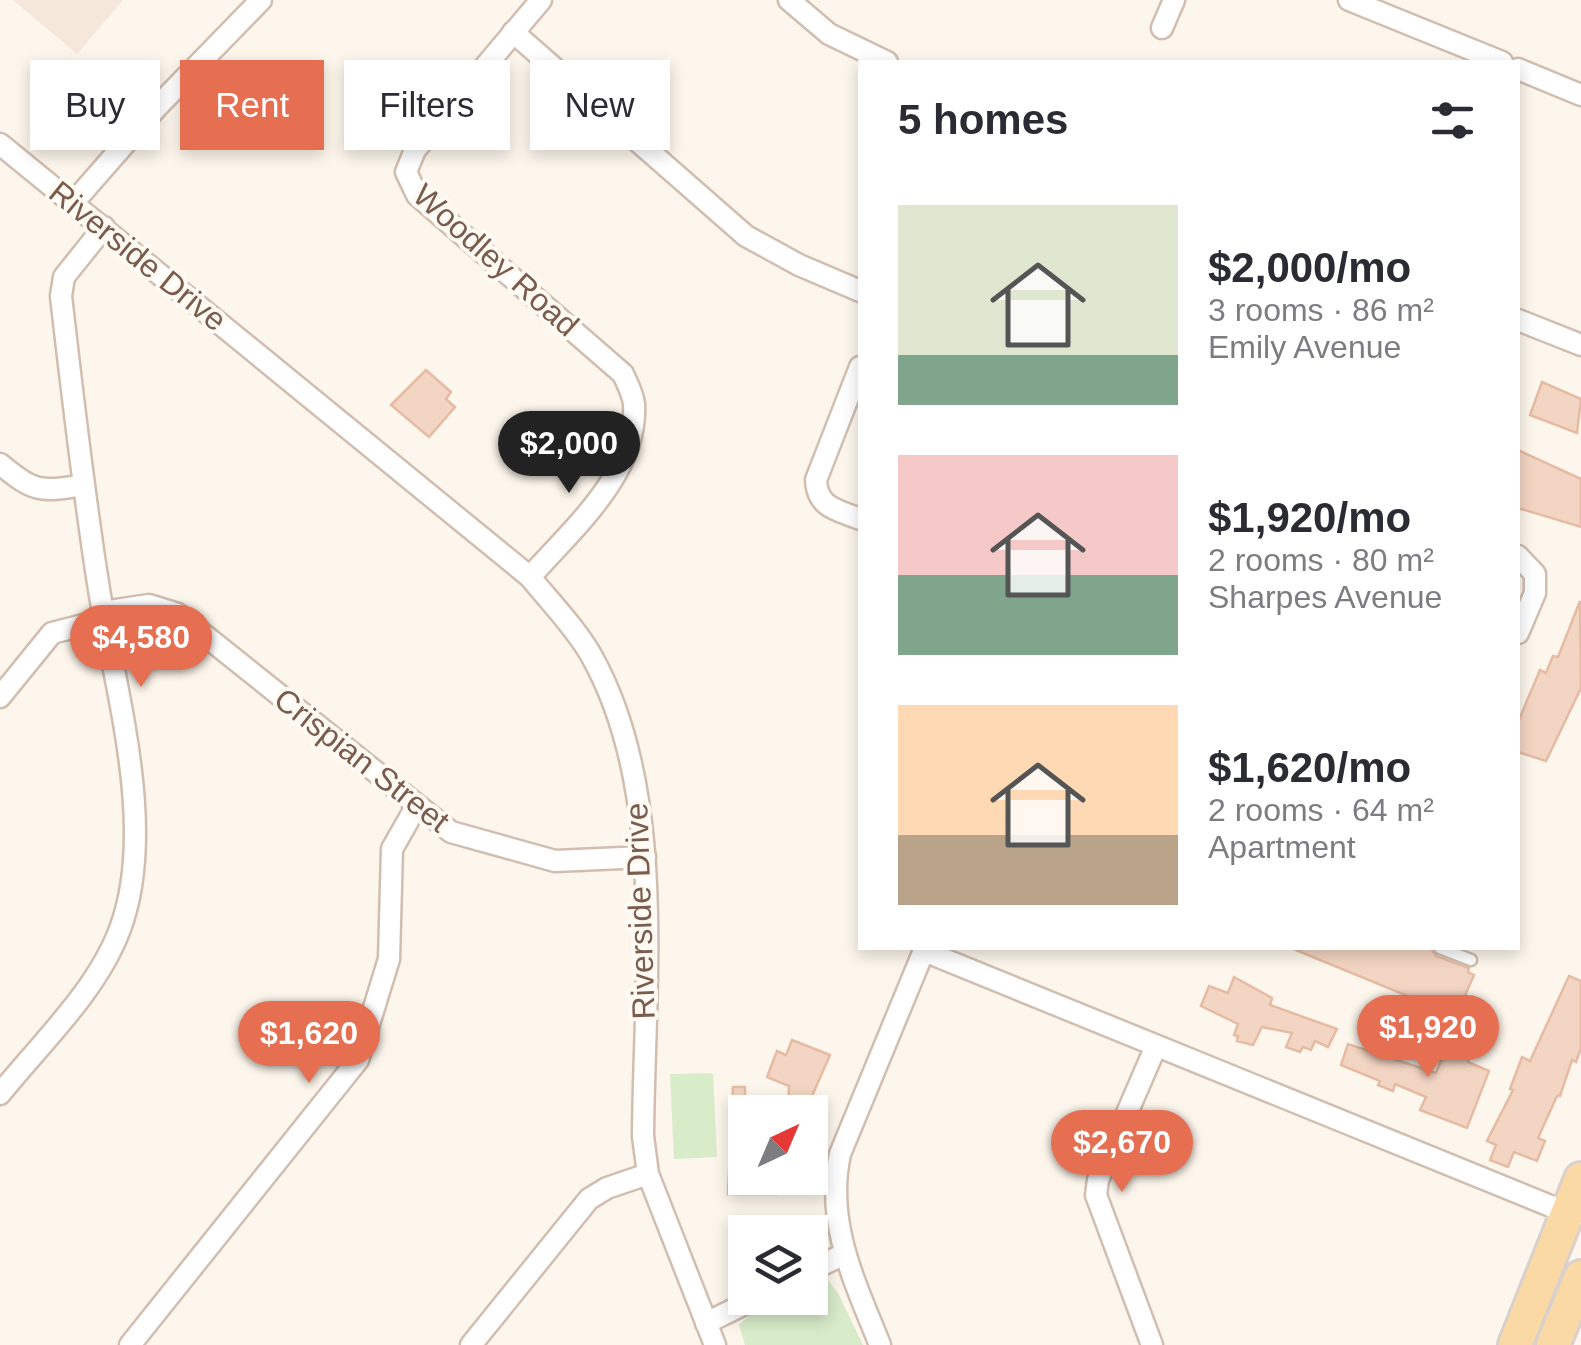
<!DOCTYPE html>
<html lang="en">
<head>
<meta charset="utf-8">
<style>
  body { margin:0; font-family:Helvetica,sans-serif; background:#f7f7f7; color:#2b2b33; height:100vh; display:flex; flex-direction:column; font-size:38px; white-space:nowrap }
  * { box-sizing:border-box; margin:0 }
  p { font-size:32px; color:#7c7c81 }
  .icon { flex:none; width:55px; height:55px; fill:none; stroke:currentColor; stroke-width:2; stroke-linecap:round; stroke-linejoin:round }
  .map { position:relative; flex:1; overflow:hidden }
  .drawer { position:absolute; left:858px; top:60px; width:662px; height:890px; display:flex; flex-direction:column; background:#fff; border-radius:0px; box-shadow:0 5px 15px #0003 }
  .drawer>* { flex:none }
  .banner { position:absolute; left:30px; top:60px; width:678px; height:90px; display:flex; gap:20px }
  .needle { width:65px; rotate:44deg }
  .controls { position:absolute; left:728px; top:1095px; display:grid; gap:20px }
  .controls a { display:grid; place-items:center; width:100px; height:100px; border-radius:0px; background:#fff; box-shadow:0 5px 15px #0003; font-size:50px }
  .price { position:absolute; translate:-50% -85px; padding:0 22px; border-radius:35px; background:#e76f51; color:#fff; font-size:32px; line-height:65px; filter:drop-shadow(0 2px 5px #0008) }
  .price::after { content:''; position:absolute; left:50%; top:60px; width:30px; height:22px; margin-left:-15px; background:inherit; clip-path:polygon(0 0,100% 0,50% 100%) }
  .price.selected { background:#222; color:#fff }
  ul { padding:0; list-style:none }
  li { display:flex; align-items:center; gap:30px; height:250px; padding:0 40px }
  li span { display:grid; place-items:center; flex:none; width:280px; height:200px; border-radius:0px; color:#555 }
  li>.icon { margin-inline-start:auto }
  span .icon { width:120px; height:120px; fill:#fffc; stroke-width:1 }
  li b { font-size:42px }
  h2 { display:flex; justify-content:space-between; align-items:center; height:120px; padding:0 40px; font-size:42px }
  .pill { padding:0 35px; border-radius:0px; background:#fff; box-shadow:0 5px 15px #0003; font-size:35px; line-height:90px }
  .pill.selected { background:#e76f51; color:#fff }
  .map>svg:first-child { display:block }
  .residential { fill:#f5e8da }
  .green { fill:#d8ecc9 }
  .building { fill:#f3d5c3; stroke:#e6bba3; stroke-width:2.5 }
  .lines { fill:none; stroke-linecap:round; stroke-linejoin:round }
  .service-casing { stroke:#d1beb0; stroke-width:15 }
  .minor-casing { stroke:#d1beb0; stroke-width:25 }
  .primary-casing { stroke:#dad1cd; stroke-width:38 }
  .service { stroke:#fff; stroke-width:10 }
  .minor { stroke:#fff; stroke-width:20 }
  .primary { stroke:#fbd9a5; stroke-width:32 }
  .labels { text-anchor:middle; stroke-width:8; stroke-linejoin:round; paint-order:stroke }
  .street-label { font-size:32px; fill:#7a5c4d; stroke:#fffaf3 }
</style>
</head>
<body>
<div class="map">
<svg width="1581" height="1345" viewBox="0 0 1581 1345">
  <rect width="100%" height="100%" fill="#fdf6ec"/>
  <!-- residential -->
  <polygon class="residential" points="13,0 123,0 77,54"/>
  <!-- green -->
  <g class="green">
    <polygon points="713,1073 717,1157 674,1159 670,1074"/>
    <path d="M 827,1279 L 838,1293 L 863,1345 L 745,1345 L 739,1325 C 757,1306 784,1298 810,1298 L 810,1286 Z"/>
  </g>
  <!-- building -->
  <g class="building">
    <polygon points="426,370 451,392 446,399 455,407 429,437 391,405"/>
    <polygon points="1542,382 1581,399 1577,433 1530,415"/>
    <polygon points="1518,450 1581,479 1581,527 1518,508"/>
    <polygon points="1580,601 1581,688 1546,761 1518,752 1518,722 1540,670 1546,673 1553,656 1558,657"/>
    <polygon points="1291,948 1431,948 1436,956 1469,968 1468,972 1474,975 1456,1016"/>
    <polygon points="1569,976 1581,981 1581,1048 1576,1062 1572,1060 1560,1096 1557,1096 1538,1138 1545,1141 1537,1161 1514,1152 1508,1167 1490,1160 1496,1145 1487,1141 1513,1090 1510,1089 1522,1057 1530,1061"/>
    <polygon points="1234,977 1272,998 1270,1005 1337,1029 1328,1047 1315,1041 1311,1050 1303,1047 1300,1052 1286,1047 1292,1033 1262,1027 1253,1045 1237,1041 1238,1036 1234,1035 1238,1024 1201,1006 1209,986 1228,993"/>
    <polygon points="1450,1039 1472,1049 1468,1062 1489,1071 1467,1128 1420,1110 1426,1097 1395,1084 1393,1091 1378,1085 1380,1081 1341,1065 1348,1044 1436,1073"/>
    <polygon points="792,1040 830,1055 805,1112 788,1112 789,1086 767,1077 777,1051 786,1055"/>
    <polygon points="733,1087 745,1087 745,1178 776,1178 776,1194 728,1194"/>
  </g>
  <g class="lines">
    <defs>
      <polyline id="service" points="1440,948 1471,960"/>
      <g id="minor">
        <polyline points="789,0 829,34 887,62"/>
        <polyline points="1349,0 1502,62"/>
        <polyline points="1162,28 1174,0"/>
        <polyline points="513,32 746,236 799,265 860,291"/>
        <polyline points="1518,69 1581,95"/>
        <path d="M 0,144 L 530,577 C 550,602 575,627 591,655 C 668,791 644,984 643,1136 L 648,1174 L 715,1345"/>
        <polyline points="73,203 157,107 261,0"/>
        <polyline points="1518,320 1581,345"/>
        <path d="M 860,367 L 816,480 C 817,508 838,510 860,519"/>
        <path d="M 0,464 C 33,491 40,493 82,485"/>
        <polyline points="1518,556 1535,574 1535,593 1518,633"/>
        <path d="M 530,577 C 572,529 638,474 634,404 C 633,394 627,383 623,374 L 417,195 L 406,172 L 415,150 L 541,0"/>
        <polyline points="102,612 149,605 178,614 451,832 555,861 645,857"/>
        <polyline points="0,697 52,633 103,620"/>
        <polyline points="924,951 1575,1216"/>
        <path d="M 0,1094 C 41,1043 97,991 120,929 C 158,827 114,688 98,583 C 83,488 72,392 61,296 L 64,277 L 104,227"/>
        <polyline points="810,1271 844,1254"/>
        <polyline points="706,1323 757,1298"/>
        <polyline points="130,1345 358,1060 389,959 392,849 417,805"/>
        <polyline points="471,1345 589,1199 607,1188 648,1174"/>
        <path d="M 880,1345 C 855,1282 825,1223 840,1154 L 925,948"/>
        <polyline points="1152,1345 1096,1195 1098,1180 1156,1046"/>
      </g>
      <g id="primary">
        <polyline points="1515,1345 1581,1179"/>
        <polyline points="1553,1345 1581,1277"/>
      </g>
    </defs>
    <!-- service casing -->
    <use href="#service" class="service-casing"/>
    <!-- minor casing -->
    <use href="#minor" class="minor-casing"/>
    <!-- primary casing -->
    <use href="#primary" class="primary-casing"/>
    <!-- service -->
    <use href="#service" class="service"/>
    <!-- minor -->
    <use href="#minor" class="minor"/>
    <!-- primary -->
    <use href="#primary" class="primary"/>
  </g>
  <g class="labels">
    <!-- street labels -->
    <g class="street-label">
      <text transform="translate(138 256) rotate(39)" y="11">Riverside Drive</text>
      <text transform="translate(496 260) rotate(42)" y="11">Woodley Road</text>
      <text transform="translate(362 760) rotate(38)" y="11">Crispian Street</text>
      <text transform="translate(640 911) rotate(-92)" y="11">Riverside Drive</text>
    </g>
  </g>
</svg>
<div class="controls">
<a><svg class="needle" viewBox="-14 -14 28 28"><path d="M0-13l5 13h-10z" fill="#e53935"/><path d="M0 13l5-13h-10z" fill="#7c7c81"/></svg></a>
<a><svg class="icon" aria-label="layers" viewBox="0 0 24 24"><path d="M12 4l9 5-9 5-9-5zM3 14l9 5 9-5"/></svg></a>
</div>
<b class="price selected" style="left:569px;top:496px">$2,000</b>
<b class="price" style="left:141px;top:690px">$4,580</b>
<b class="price" style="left:1428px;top:1080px">$1,920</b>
<b class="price" style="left:309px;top:1086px">$1,620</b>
<b class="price" style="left:1122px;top:1195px">$2,670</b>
<div class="banner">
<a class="pill">Buy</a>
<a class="pill selected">Rent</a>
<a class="pill">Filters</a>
<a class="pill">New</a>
</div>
<section class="drawer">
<h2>5 homes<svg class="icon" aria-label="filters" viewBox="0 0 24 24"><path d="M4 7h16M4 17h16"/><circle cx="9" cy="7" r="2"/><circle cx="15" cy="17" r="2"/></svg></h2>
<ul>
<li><span style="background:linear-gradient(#dfe7d0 75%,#7fa58c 0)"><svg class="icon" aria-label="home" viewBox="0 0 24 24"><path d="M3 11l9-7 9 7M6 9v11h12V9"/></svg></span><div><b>$2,000/mo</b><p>3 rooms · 86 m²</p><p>Emily Avenue</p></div></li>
<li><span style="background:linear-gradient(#f6c9c9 60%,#7fa58c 0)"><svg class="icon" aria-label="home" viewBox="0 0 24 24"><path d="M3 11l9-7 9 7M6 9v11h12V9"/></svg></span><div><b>$1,920/mo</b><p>2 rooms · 80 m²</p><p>Sharpes Avenue</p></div></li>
<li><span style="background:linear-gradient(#ffd9b3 65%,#b9a48a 0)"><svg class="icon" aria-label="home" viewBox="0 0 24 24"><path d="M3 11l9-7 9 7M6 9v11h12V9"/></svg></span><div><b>$1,620/mo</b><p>2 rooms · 64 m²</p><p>Apartment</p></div></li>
</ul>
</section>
</div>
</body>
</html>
